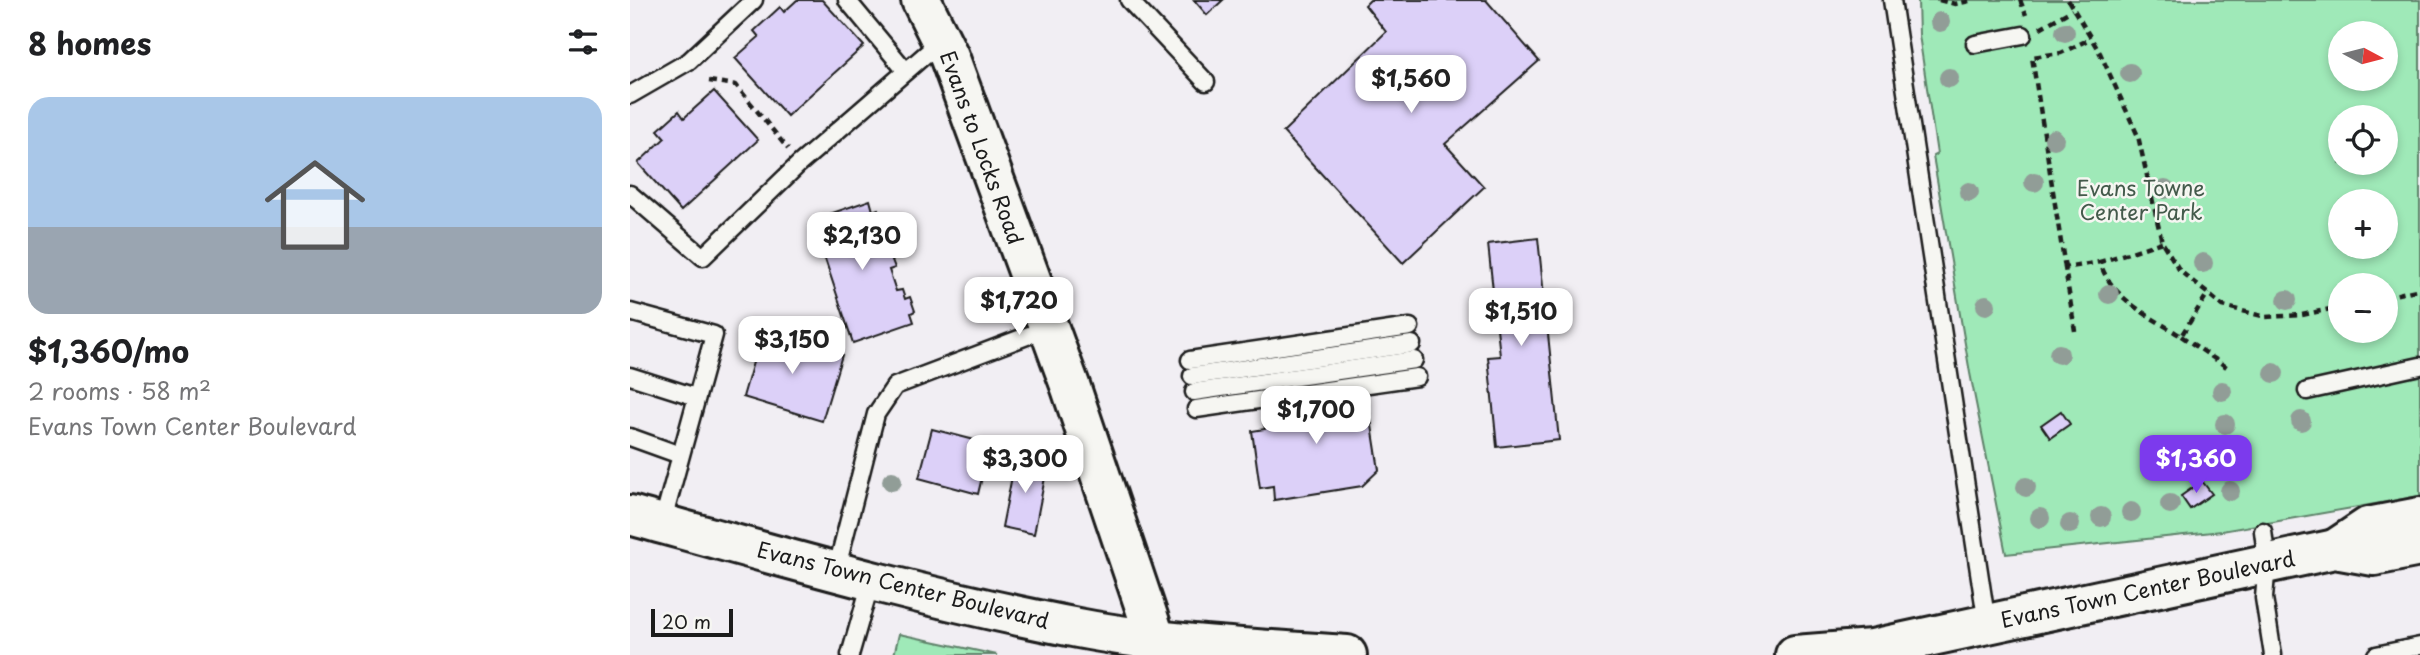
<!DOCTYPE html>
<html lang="en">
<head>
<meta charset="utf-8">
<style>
  body { margin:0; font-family:"Playpen Sans",sans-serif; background:#f2f2f2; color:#202124; height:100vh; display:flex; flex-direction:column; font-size:26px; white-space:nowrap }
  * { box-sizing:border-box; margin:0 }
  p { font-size:23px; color:#757577 }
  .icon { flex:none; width:38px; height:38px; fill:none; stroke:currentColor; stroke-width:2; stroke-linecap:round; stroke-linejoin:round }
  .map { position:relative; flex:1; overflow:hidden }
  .side { display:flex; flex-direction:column; background:#fff; width:630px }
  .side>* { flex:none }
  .needle { width:46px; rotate:97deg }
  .tools { position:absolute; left:1698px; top:21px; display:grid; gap:14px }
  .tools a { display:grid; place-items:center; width:70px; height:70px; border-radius:50%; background:#fff; box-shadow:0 4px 10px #0003; font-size:35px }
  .scale { position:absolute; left:21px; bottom:18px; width:82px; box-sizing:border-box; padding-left:7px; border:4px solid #1c1c1c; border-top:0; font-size:19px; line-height:24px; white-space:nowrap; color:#1c1c1c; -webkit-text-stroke:5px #f6f6f2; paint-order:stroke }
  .price { position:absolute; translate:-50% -60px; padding:0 16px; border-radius:14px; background:#fff; color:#222; font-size:23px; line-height:46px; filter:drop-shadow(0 2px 4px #0008) }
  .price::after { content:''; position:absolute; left:50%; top:42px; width:21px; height:16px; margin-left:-10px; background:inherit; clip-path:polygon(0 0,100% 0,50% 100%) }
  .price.active { background:#7c3aed; color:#fff }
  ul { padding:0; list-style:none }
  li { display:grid; align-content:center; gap:14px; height:371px; padding:0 28px }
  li+li { border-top:2px solid #e0e0e0 }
  li span { display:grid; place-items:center; height:217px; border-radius:21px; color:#555 }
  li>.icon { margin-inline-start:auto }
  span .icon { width:126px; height:126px; fill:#fffc; stroke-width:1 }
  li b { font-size:30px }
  h2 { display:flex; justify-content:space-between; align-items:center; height:84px; padding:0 28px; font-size:30px }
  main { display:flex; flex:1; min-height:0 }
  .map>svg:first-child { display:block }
  .green { fill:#9fe9b8; stroke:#5e826a; stroke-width:2; fill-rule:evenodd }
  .building { fill:#dcd0f8; stroke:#1c1c1c; stroke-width:2 }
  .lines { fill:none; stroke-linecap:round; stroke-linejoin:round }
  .lane-casing { stroke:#1c1c1c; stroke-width:21 }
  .secondary-casing { stroke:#1c1c1c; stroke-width:44 }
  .path { stroke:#1c1c1c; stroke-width:4.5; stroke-dasharray:7 5; stroke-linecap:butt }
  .lane { stroke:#f6f6f2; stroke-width:16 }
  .secondary { stroke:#f6f6f2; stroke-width:38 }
  .tree { fill:#919d97 }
  .labels { text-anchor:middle; stroke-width:5; stroke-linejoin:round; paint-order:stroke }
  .street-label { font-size:21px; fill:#1c1c1c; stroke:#f6f6f2 }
  .park-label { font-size:21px; fill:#435a4b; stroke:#f6f6f2 }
</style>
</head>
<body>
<main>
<section class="side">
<h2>8 homes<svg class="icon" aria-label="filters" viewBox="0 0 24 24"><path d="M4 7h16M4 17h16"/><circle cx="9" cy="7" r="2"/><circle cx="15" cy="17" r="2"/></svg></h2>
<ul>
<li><span style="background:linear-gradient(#a9c7e8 60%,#9aa5b1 0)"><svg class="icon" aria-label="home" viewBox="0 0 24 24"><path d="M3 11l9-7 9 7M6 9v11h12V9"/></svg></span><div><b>$1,360/mo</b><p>2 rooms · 58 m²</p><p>Evans Town Center Boulevard</p></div></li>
</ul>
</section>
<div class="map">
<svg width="1790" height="655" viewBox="0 0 1790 655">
  <rect width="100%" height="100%" fill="#f1eef3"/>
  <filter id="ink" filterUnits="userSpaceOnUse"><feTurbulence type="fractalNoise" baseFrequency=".0143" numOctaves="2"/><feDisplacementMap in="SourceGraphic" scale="14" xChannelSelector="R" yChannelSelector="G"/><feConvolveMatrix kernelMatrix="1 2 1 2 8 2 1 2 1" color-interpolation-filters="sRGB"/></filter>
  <g filter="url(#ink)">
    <!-- green -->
    <g class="green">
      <path d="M 1288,0 L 1790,0 L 1790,496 L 1592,531 L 1376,554 L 1340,373 L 1303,156 L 1307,154 L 1289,35 ZM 1710,33 L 1755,33 L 1755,79 L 1710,79 ZM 1710,117 L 1755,117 L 1755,163 L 1710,163 ZM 1710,201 L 1755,201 L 1755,247 L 1710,247 ZM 1710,285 L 1755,285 L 1755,331 L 1710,331 Z"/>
      <polygon points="269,634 367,655 264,655"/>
    </g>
    <!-- building -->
    <g class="building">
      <polygon points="167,0 192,0 234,46 157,116 105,58 129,37 124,31 150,7 154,12"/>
      <polygon points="564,0 593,0 577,15"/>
      <polygon points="740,0 856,0 909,61 815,144 854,187 773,263 653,132 756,32 735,5"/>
      <polygon points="84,91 128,140 51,211 8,163 35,138 28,130 49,111 54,118"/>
      <polygon points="240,200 243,211 248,209 253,223 249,224 252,234 247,235 255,257 260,255 265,268 259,270 266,291 272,290 275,299 280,297 285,311 281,313 284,322 223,343 182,220"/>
      <polygon points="908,238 929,440 867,447 858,357 870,356 858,244"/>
      <polygon points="132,331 212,355 192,421 113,397"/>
      <polygon points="726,391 728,402 738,400 749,470 732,486 644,500 643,486 630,488 622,431 635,429 631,405"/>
      <polygon points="1431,411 1440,424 1420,438 1411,425"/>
      <polygon points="302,429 360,444 348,494 289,478"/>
      <polygon points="386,456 418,462 404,534 372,527"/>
      <polygon points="1572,481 1582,494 1560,509 1551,496"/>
    </g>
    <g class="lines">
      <defs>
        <g id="lane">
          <polyline points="217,0 275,70"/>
          <polyline points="499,0 576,82"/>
          <polyline points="1262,0 1357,624"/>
          <polyline points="1345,44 1393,35"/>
          <polyline points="0,95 59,61 124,0"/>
          <polyline points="0,194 73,257 169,164 311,41"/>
          <polyline points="0,312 84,335 32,524"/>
          <polyline points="560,360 780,327"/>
          <polyline points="0,376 66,397"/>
          <polyline points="562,376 782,344"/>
          <polyline points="1677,391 1790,366"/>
          <polyline points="564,392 784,360"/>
          <polyline points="566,409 787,377"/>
          <polyline points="0,437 50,455"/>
          <polyline points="1633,531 1637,563 1634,598 1643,655"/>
          <polyline points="206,571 246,414 265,386 418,328"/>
          <polyline points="220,655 241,582"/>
          <polyline points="1746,655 1790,646"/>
        </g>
        <g id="secondary">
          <polyline points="291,0 319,56 441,388 531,655"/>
          <path d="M 0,515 C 148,556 296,599 448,628 C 536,645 628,649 717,655"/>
          <polyline points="1705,549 1738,527 1790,517"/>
          <polyline points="1165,655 1242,649 1705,549 1744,556 1790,547"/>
        </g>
      </defs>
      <!-- lane casing -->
      <use href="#lane" class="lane-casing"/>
      <!-- secondary casing -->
      <use href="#secondary" class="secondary-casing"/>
      <!-- path -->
      <g class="path">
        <polyline points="1309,0 1325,4 1344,0"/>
        <polyline points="1390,0 1396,15"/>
        <polyline points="1438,0 1470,53 1508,136 1532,242 1550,271 1593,306 1636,317 1672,315 1710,307"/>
        <polyline points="1410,28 1442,10"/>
        <polyline points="79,81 106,85 158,149"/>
        <path d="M 1532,242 L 1470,262 C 1481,299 1520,316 1551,336 L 1578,293"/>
        <polyline points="1435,268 1402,57 1431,53 1460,39"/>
        <polyline points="1755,297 1790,289"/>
        <polyline points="1445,331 1435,268 1470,262"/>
        <polyline points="1551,336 1598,368"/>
      </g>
      <!-- lane -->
      <use href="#lane" class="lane"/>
      <!-- secondary -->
      <use href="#secondary" class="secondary"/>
    </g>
    <!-- trees -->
    <g class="tree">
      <circle cx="1310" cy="22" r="10"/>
      <circle cx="1435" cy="32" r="10"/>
      <circle cx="1500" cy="73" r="10"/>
      <circle cx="1319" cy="78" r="10"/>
      <circle cx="1424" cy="139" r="10"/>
      <circle cx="1404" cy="182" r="10"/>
      <circle cx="1535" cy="189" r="10"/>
      <circle cx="1339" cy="192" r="10"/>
      <circle cx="1573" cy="263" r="10"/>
      <circle cx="1479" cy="294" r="10"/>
      <circle cx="1657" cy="300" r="10"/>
      <circle cx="1356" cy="305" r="10"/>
      <circle cx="1429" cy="354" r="10"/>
      <circle cx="1644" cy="373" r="10"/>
      <circle cx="1592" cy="391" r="10"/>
      <circle cx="1671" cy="421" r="10"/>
      <circle cx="1595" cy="424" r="10"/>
      <circle cx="1597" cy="456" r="10"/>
      <circle cx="262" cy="481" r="10"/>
      <circle cx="1396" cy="487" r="10"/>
      <circle cx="1600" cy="491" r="10"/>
      <circle cx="1540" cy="504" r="10"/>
      <circle cx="1501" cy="512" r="10"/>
      <circle cx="1471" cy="517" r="10"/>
      <circle cx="1410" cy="518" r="10"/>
      <circle cx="1440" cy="524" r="10"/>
    </g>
  </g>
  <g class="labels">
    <!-- street labels -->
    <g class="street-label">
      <text transform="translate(351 148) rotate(70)" y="7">Evans to Locks Road</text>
      <text transform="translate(273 586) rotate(14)" y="7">Evans Town Center Boulevard</text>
      <text transform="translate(1518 590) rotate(-12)" y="7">Evans Town Center Boulevard</text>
    </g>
    <!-- park labels -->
    <g class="park-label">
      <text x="1511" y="196">Evans Towne<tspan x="1511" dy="24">Center Park</tspan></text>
    </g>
  </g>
</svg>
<div class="tools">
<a><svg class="needle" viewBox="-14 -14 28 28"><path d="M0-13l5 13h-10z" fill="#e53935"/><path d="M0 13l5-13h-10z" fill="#757577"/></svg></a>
<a><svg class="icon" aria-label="locate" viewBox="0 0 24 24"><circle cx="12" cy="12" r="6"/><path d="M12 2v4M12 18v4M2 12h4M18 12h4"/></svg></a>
<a>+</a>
<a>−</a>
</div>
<div class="scale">20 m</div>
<b class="price" style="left:781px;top:115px">$1,560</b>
<b class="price" style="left:232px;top:272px">$2,130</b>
<b class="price" style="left:389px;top:337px">$1,720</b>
<b class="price" style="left:891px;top:348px">$1,510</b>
<b class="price" style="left:162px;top:376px">$3,150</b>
<b class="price" style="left:686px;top:446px">$1,700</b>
<b class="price" style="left:395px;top:495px">$3,300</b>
<b class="price active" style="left:1566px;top:495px">$1,360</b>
</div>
</main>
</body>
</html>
